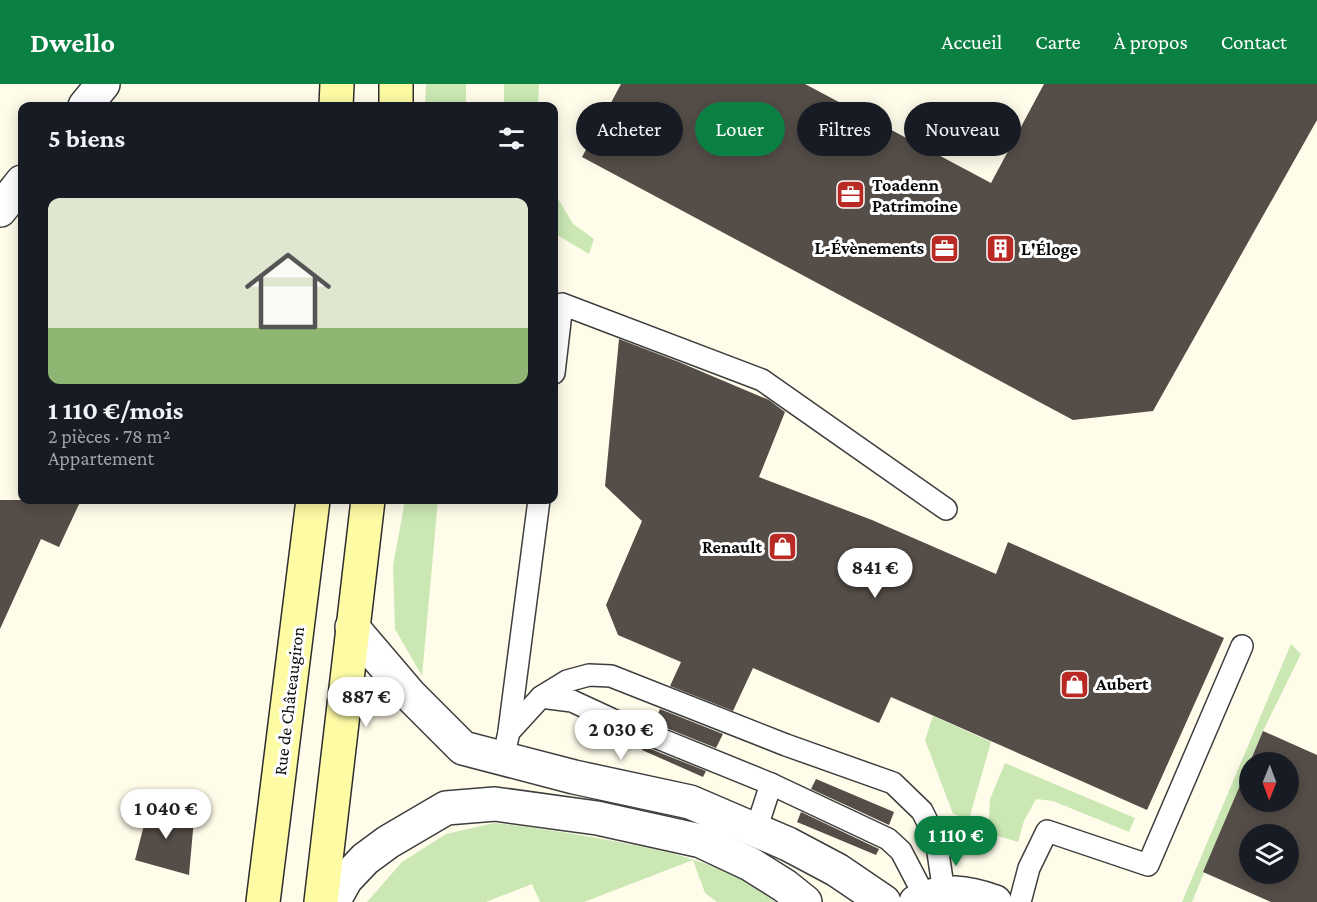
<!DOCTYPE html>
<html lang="fr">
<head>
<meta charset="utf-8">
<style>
  body { margin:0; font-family:"Crimson Pro",serif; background:#20242c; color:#f1f3f6; height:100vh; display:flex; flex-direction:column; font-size:22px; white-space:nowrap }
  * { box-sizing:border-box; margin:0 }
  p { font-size:20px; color:#9ea1a6 }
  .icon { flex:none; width:33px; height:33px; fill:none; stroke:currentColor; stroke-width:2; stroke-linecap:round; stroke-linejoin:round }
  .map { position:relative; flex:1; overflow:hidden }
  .side { position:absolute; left:18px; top:18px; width:540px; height:402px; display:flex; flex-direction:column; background:#171b24; border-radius:12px; box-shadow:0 3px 15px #0003 }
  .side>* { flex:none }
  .banner { position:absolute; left:576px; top:18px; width:570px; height:54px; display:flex; gap:12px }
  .needle { width:39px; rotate:181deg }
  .tools { position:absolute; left:1239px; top:668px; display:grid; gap:12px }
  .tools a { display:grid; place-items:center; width:60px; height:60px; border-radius:50%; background:#171b24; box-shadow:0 3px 15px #0003; font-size:30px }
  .price { position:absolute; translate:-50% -51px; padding:0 14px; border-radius:21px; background:#fff; color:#222; font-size:20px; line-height:39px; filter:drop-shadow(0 2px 3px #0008) }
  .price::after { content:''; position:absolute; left:50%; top:36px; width:18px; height:14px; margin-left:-9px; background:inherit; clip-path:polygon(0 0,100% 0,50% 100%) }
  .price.active { background:#0b8043; color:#fff }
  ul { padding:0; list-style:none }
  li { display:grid; align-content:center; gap:12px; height:318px; padding:0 30px }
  li span { display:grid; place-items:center; height:186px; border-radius:12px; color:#555 }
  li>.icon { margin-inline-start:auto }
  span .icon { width:108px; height:108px; fill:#fffc; stroke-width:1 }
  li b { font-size:26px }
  h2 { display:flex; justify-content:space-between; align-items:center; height:72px; padding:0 30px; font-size:26px }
  .tag { padding:0 21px; border-radius:27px; background:#171b24; box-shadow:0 3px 15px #0003; font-size:21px; line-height:54px }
  .tag.active { background:#0b8043; color:#fff }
  header { display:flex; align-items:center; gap:36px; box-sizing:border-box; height:84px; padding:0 30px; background:#0b8043; color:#fff }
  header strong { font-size:28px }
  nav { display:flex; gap:33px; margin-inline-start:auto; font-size:21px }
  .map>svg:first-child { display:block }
  .green { fill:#cbe8b4 }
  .building { fill:#544d48; fill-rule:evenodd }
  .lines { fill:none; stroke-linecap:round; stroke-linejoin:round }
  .service-casing { stroke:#3e3e3e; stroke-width:24 }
  .minor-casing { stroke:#3e3e3e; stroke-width:36 }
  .secondary-casing { stroke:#2d2d2d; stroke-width:36 }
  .service { stroke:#fff; stroke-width:21 }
  .minor { stroke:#fff; stroke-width:33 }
  .secondary { stroke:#fefba5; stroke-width:33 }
  .labels { text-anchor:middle; stroke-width:6; stroke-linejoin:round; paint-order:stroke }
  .poi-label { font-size:18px; font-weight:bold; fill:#0b0b0b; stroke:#fff; text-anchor:start }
  .street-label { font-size:18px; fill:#0b0b0b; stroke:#fff }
</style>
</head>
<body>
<header>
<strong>Dwello</strong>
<nav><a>Accueil</a><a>Carte</a><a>À propos</a><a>Contact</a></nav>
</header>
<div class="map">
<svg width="1317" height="818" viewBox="0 0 1317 818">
  <rect width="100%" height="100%" fill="#fffcea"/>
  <!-- green -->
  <g class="green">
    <polygon points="426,0 466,0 466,22 425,22"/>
    <polygon points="504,0 539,0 538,22 504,22"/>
    <polygon points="554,108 573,140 594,155 589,170 554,149"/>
    <polygon points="405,416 438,416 422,592 395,545 393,482"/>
    <polygon points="1291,560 1301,570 1263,647 1192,818 1182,818"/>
    <polygon points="933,632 991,658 969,735 953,730 925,656"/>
    <polygon points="1005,679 1135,734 1129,748 1053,717 1036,715 1024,737 1018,758 988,749 990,715"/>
    <path d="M 494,739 C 533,743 570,749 608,756 C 667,767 728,779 775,818 L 717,818 L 705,809 L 693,776 L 584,818 L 540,818 L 532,800 L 486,818 L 367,818 L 402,778 L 446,750 Z"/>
  </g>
  <!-- building -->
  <g class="building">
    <polygon points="621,0 805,0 991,99 1044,0 1317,0 1317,36 1153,327 1073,336 582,73"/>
    <polygon points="619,255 679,278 769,316 785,328 759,393 872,436 996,490 1008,458 1224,554 1147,726 891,613 879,639 753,584 733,627 670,602 681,578 618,551 606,521 642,437 605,402"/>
    <polygon points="0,416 81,416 59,463 41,455 0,545"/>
    <polygon points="660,625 723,650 716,664 654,639"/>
    <path d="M 1263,647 L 1317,671 L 1317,818 L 1271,818 L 1203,788 L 1250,678 L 1250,717 L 1288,717 L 1288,678 L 1250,678 ZM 1250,750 L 1288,750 L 1288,789 L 1250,789 Z"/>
    <polygon points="643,662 706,687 703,693 642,666"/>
    <polygon points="816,695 894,728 889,741 811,705"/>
    <polygon points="150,718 194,735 189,791 135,776"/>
    <polygon points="801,728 879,765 876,771 797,738"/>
  </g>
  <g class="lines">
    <defs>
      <g id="service">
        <polyline points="554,289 562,220 762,296 946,425"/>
        <polyline points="541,613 572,617 611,635 771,700 888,755 901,767 925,813"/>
        <polyline points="509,647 539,416"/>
        <polyline points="503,675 509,648 541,613 567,597 589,591 611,592 786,661 893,699 922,727 936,755 944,809"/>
        <polyline points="756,746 771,700"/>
        <polyline points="1020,818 1029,784 1047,747 1148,781 1242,562"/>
      </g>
      <g id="minor">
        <polyline points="85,22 103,0"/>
        <polyline points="0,126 22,98"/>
        <polyline points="352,543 410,611 463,664 574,693 690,718 788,760 837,786 884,818"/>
        <polyline points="333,818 346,795 365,775 388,758 446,724 495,720 597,734 701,757 750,780 785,802 805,818"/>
        <path d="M 916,818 C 942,804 968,808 995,818"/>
      </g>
      <g id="secondary">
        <polyline points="336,22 337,0"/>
        <polyline points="396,22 396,0"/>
        <polyline points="263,818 313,416"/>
        <polyline points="321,818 368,416"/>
      </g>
    </defs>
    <!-- service casing -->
    <use href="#service" class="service-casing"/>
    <!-- minor casing -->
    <use href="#minor" class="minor-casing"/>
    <!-- secondary casing -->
    <use href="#secondary" class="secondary-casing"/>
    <!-- service -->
    <use href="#service" class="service"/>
    <!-- minor -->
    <use href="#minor" class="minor"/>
    <!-- secondary -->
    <use href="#secondary" class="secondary"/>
  </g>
  <!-- icons -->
  <defs>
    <symbol id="office-square" viewBox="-11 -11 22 22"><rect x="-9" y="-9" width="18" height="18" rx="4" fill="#b92a25" stroke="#fff"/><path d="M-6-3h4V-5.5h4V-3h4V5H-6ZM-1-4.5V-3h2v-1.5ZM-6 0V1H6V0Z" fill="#fff"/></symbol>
    <symbol id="building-square" viewBox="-11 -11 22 22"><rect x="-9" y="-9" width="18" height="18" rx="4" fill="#b92a25" stroke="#fff"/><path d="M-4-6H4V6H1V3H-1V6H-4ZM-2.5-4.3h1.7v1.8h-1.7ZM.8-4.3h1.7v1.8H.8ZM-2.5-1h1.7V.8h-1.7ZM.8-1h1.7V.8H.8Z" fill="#fff"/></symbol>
    <symbol id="shop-square" viewBox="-11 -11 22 22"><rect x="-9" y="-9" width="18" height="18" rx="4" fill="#b92a25" stroke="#fff"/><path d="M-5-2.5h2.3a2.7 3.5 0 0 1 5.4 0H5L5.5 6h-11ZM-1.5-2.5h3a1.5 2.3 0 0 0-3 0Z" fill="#fff"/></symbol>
  </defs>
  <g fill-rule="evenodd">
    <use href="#office-square" x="834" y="94" width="33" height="33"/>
    <use href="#office-square" x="928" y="148" width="33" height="33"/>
    <use href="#building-square" x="984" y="148" width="33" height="33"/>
    <use href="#shop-square" x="766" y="446" width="33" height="33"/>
    <use href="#shop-square" x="1058" y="584" width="33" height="33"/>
  </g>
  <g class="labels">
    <!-- poi labels -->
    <g class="poi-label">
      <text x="872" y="107">Toadenn<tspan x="872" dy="21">Patrimoine</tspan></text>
      <text x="924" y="170" text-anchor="end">L-Évènements</text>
      <text x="1021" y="171">L'Éloge</text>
      <text x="762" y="469" text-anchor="end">Renault</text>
      <text x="1096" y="606">Aubert</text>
    </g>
    <!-- street labels -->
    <g class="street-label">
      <text transform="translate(289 617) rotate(-83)" y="6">Rue de Châteaugiron</text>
    </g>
  </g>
</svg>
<div class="tools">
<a><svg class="needle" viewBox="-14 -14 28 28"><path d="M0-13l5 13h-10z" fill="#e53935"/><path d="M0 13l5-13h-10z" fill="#9ea1a6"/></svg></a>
<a><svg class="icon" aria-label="layers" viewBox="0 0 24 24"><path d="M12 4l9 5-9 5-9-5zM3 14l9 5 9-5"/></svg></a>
</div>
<b class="price" style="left:875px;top:515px">841 €</b>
<b class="price" style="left:366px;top:644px">887 €</b>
<b class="price" style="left:621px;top:677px">2 030 €</b>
<b class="price" style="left:166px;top:756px">1 040 €</b>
<b class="price active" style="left:956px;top:783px">1 110 €</b>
<div class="banner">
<a class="tag">Acheter</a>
<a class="tag active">Louer</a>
<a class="tag">Filtres</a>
<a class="tag">Nouveau</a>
</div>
<section class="side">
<h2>5 biens<svg class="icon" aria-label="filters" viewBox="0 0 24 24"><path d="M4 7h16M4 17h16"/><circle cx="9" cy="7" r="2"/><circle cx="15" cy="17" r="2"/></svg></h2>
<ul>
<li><span style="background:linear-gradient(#dfe7d0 70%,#8fb573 0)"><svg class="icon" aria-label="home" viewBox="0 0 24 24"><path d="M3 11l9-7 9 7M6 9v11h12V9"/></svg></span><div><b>1 110 €/mois</b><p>2 pièces · 78 m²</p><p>Appartement</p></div></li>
</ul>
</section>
</div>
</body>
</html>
